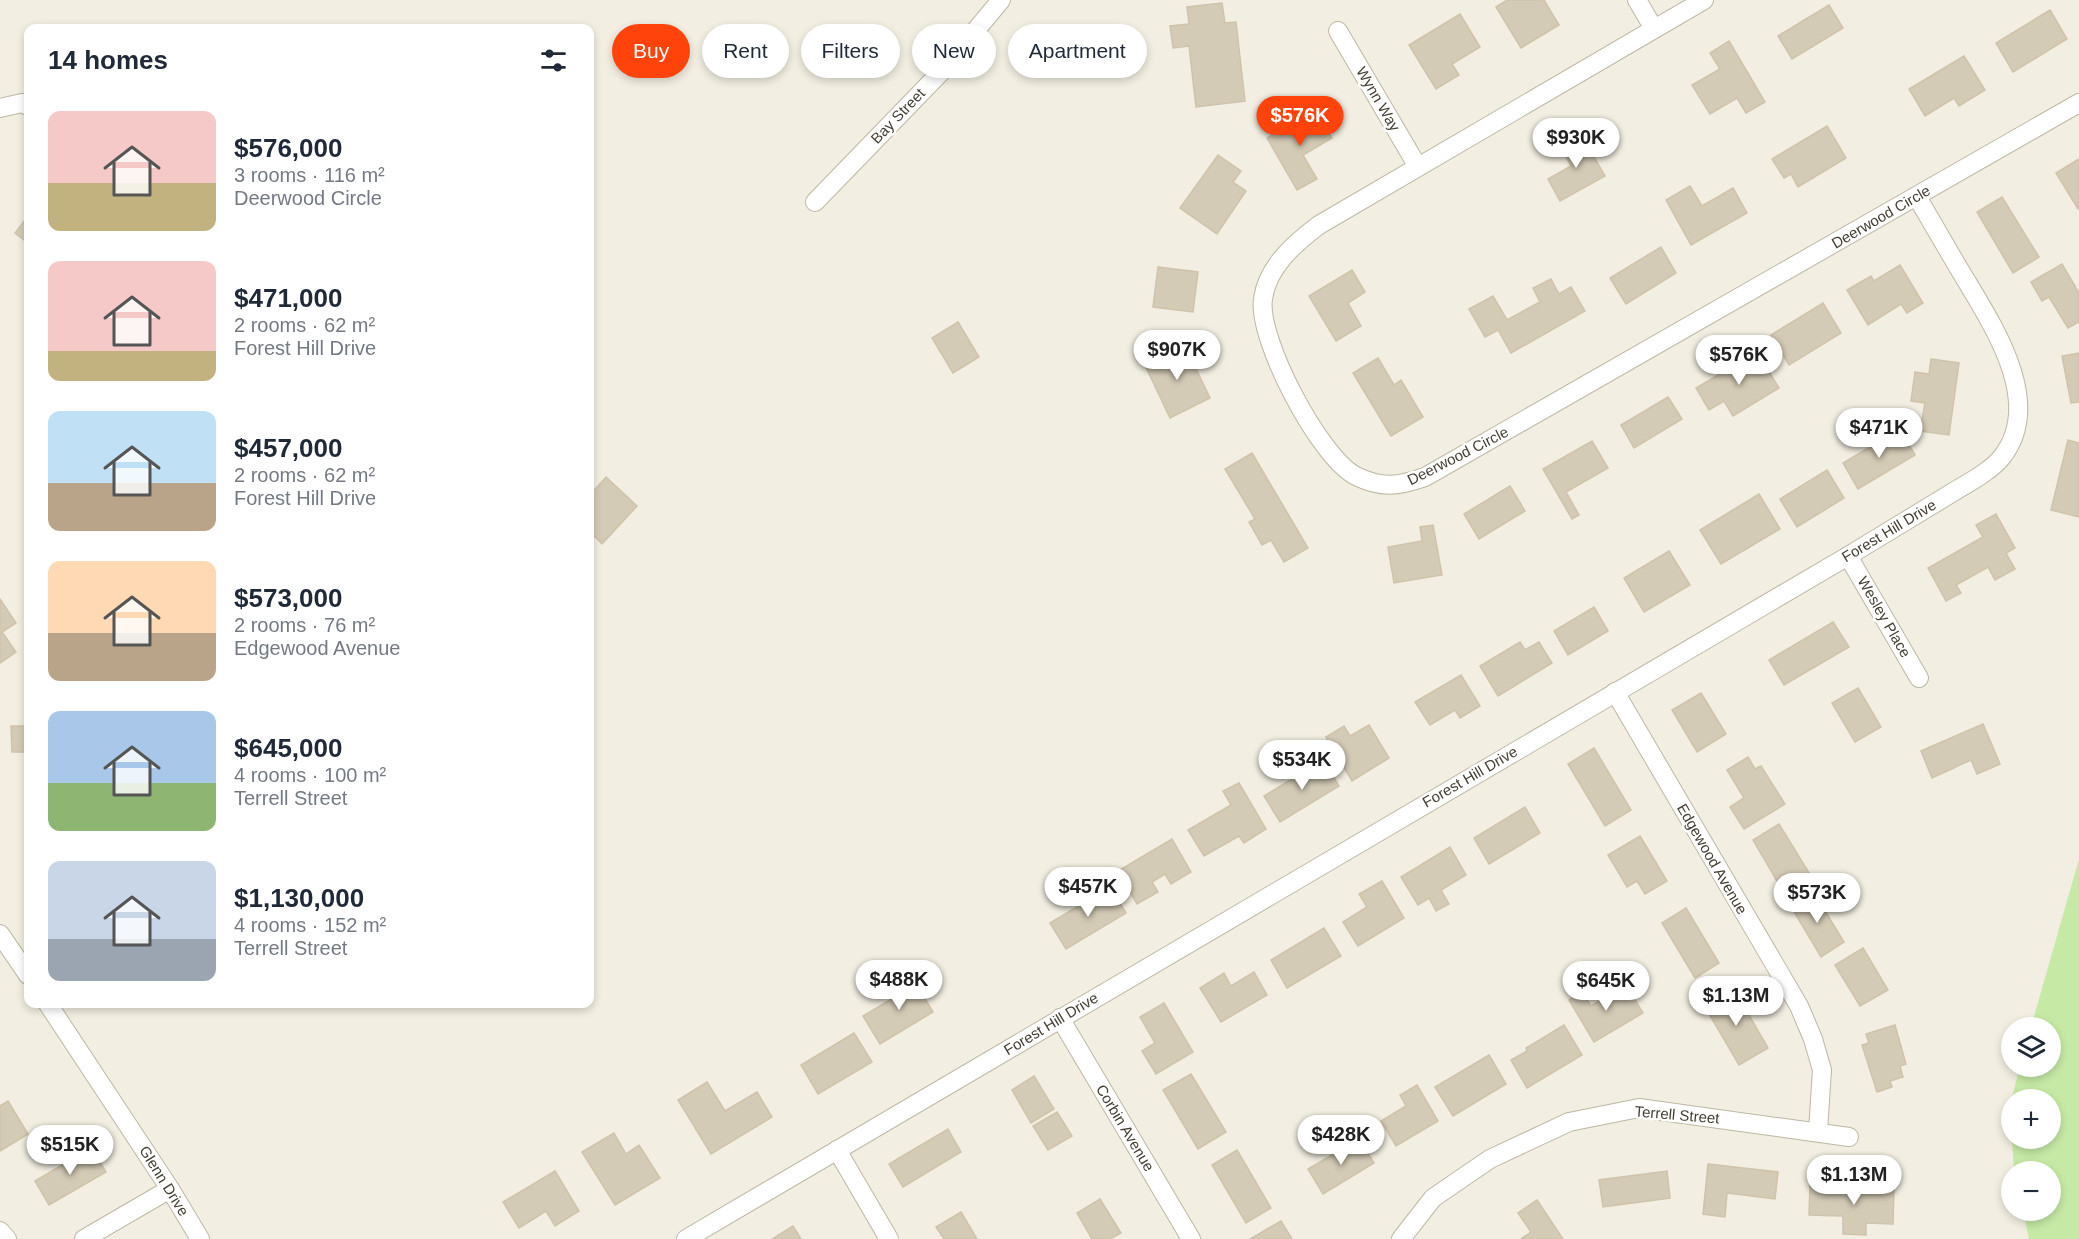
<!DOCTYPE html>
<html lang="en">
<head>
<meta charset="utf-8">
<style>
  body { margin:0; font-family:Arial,sans-serif; background:#f2f2f3; color:#1f2937; height:100vh; display:flex; flex-direction:column; font-size:22px; white-space:nowrap }
  * { box-sizing:border-box; margin:0 }
  p { font-size:20px; color:#747a83 }
  .icon { flex:none; width:33px; height:33px; fill:none; stroke:currentColor; stroke-width:2; stroke-linecap:round; stroke-linejoin:round }
  .map { position:relative; flex:1; overflow:hidden }
  .panel { position:absolute; left:24px; top:24px; width:570px; height:984px; display:flex; flex-direction:column; background:#fff; border-radius:12px; box-shadow:0 3px 9px #0003 }
  .panel>* { flex:none }
  .banner { position:absolute; left:612px; top:24px; width:570px; height:54px; display:flex; gap:12px }
  .buttons { position:absolute; left:2001px; top:1017px; display:grid; gap:12px }
  .buttons a { display:grid; place-items:center; width:60px; height:60px; border-radius:50%; background:#fff; box-shadow:0 3px 9px #0003; font-size:30px }
  .price { position:absolute; translate:-50% -51px; padding:0 14px; border-radius:21px; background:#fff; color:#222; font-size:20px; line-height:39px; filter:drop-shadow(0 2px 3px #0008) }
  .price::after { content:''; position:absolute; left:50%; top:36px; width:18px; height:14px; margin-left:-9px; background:inherit; clip-path:polygon(0 0,100% 0,50% 100%) }
  .price.active { background:#ff430b; color:#fff }
  ul { padding:0; list-style:none }
  li { display:flex; align-items:center; gap:18px; height:150px; padding:0 24px }
  li span { display:grid; place-items:center; flex:none; width:168px; height:120px; border-radius:12px; color:#555 }
  li>.icon { margin-inline-start:auto }
  span .icon { width:72px; height:72px; fill:#fffc; stroke-width:1 }
  li b { font-size:26px }
  h2 { display:flex; justify-content:space-between; align-items:center; height:72px; padding:0 24px; font-size:26px }
  .chip { padding:0 21px; border-radius:27px; background:#fff; box-shadow:0 3px 9px #0003; font-size:21px; line-height:54px }
  .chip.active { background:#ff430b; color:#fff }
  .map>svg:first-child { display:block }
  .green { fill:#c6eaa6 }
  .building { fill:#d4cbb6; stroke:#cfc3a9; stroke-width:1.5 }
  .lines { fill:none; stroke-linecap:round; stroke-linejoin:round }
  .minor-casing { stroke:#beb7a4; stroke-width:20 }
  .minor { stroke:#fff; stroke-width:18 }
  .labels { text-anchor:middle; stroke-width:5; stroke-linejoin:round; paint-order:stroke }
  .street-label { font-size:15px; fill:#443e32; stroke:#fff }
</style>
</head>
<body>
<div class="map">
<svg width="2079" height="1239" viewBox="0 0 2079 1239">
  <rect width="100%" height="100%" fill="#f2eee1"/>
  <!-- green -->
  <polygon class="green" points="2079,859 2079,1239 2029,1239 2023,1211 2050,1210 2050,1172 2014,1171 2012,1139 2050,1138 2050,1100 2012,1099 2012,1097 2020,1067 2050,1066 2050,1028 2031,1027"/>
  <!-- building -->
  <g class="building">
    <polygon points="1507,0 1544,0 1559,25 1521,48 1496,7"/>
    <polygon points="1222,3 1225,23 1236,22 1245,101 1196,107 1189,46 1173,48 1170,26 1189,24 1187,7"/>
    <polygon points="1829,5 1843,28 1792,59 1778,36"/>
    <polygon points="2050,10 2067,39 2013,72 1996,43"/>
    <polygon points="1460,14 1480,47 1452,64 1459,75 1436,89 1409,45"/>
    <polygon points="1729,41 1765,102 1746,113 1737,98 1710,114 1692,85 1720,69 1710,53"/>
    <polygon points="1964,56 1985,90 1959,106 1954,98 1925,116 1909,89"/>
    <polygon points="1315,110 1332,138 1303,155 1317,179 1297,190 1267,138"/>
    <polygon points="1827,126 1846,158 1798,187 1791,174 1784,178 1772,159"/>
    <polygon points="1580,133 1605,176 1560,201 1548,179 1571,166 1560,144"/>
    <polygon points="1218,155 1241,171 1233,182 1246,191 1217,234 1180,208"/>
    <polygon points="2079,159 2079,209 2078,209 2056,173"/>
    <polygon points="1690,186 1702,206 1733,188 1747,213 1691,245 1666,200"/>
    <polygon points="2002,197 2039,257 2013,273 1977,212"/>
    <polygon points="28,216 28,243 15,233"/>
    <polygon points="1661,247 1676,273 1626,304 1610,278"/>
    <polygon points="2062,264 2079,293 2079,322 2068,328 2049,297 2042,301 2031,282"/>
    <polygon points="1900,265 1923,303 1907,313 1901,304 1868,325 1847,290 1871,276 1874,281"/>
    <polygon points="1158,267 1198,272 1193,312 1153,307"/>
    <polygon points="1352,270 1365,292 1348,303 1361,326 1336,341 1309,296"/>
    <polygon points="1551,279 1559,294 1571,287 1585,311 1511,353 1498,330 1485,337 1469,309 1493,296 1507,320 1540,302 1533,288"/>
    <polygon points="1823,303 1841,333 1789,365 1771,335"/>
    <polygon points="958,322 979,357 953,373 932,338"/>
    <polygon points="1184,344 1210,398 1170,418 1144,363"/>
    <polygon points="1757,352 1779,388 1733,416 1724,401 1709,410 1696,388"/>
    <polygon points="2079,353 2079,402 2071,403 2062,356"/>
    <polygon points="1378,358 1394,385 1401,380 1423,417 1391,436 1353,373"/>
    <polygon points="1931,359 1959,363 1949,435 1920,431 1925,403 1911,401 1915,372 1929,374"/>
    <polygon points="1668,397 1682,419 1634,448 1621,425"/>
    <polygon points="1900,429 1915,455 1858,489 1843,463"/>
    <polygon points="2068,440 2079,443 2079,517 2051,510"/>
    <polygon points="1592,441 1608,468 1566,492 1579,515 1572,519 1543,469"/>
    <polygon points="1252,453 1308,548 1284,562 1271,540 1262,545 1249,522 1255,519 1225,469"/>
    <polygon points="1827,470 1844,498 1797,527 1780,499"/>
    <polygon points="606,477 637,506 602,544 590,532 590,495"/>
    <polygon points="1510,486 1525,511 1479,539 1464,514"/>
    <polygon points="1759,494 1780,529 1721,564 1700,530"/>
    <polygon points="1996,514 2015,548 2006,553 2015,569 1995,580 1988,567 1956,585 1961,593 1946,601 1928,568 1983,537 1976,525"/>
    <polygon points="1433,525 1442,575 1394,583 1388,547 1422,541 1420,527"/>
    <polygon points="1669,551 1690,585 1644,612 1624,578"/>
    <polygon points="0,599 16,623 2,632 16,652 0,663"/>
    <polygon points="1594,607 1608,631 1568,655 1554,631"/>
    <polygon points="1833,622 1849,647 1784,685 1769,660"/>
    <polygon points="1520,642 1525,650 1539,642 1552,663 1498,696 1480,666"/>
    <polygon points="1461,675 1480,706 1460,718 1455,710 1430,725 1415,702"/>
    <polygon points="1858,688 1881,727 1855,742 1832,703"/>
    <polygon points="1701,693 1726,734 1697,752 1672,710"/>
    <polygon points="1983,724 2000,764 1977,774 1971,760 1932,778 1921,751"/>
    <polygon points="1369,725 1389,758 1352,781 1326,737 1344,726 1350,736"/>
    <polygon points="11,726 28,726 28,752 12,752"/>
    <polygon points="1594,748 1631,810 1605,826 1568,764"/>
    <polygon points="1748,757 1755,769 1761,766 1785,804 1744,829 1730,807 1744,798 1727,770"/>
    <polygon points="1323,760 1339,786 1280,822 1264,796"/>
    <polygon points="1239,783 1266,829 1244,843 1239,836 1204,856 1188,830 1231,805 1223,791"/>
    <polygon points="1525,807 1540,833 1489,864 1474,838"/>
    <polygon points="1779,824 1811,876 1784,893 1753,840"/>
    <polygon points="1640,836 1667,881 1645,894 1637,881 1627,887 1608,855"/>
    <polygon points="1172,839 1191,872 1171,884 1165,874 1152,882 1158,892 1137,904 1118,871"/>
    <polygon points="1450,847 1466,875 1441,890 1449,904 1436,911 1429,898 1418,905 1401,877"/>
    <polygon points="1382,881 1404,918 1358,946 1343,922 1367,907 1359,894"/>
    <polygon points="1110,887 1126,913 1066,949 1050,923"/>
    <polygon points="1813,891 1844,942 1821,957 1790,905"/>
    <polygon points="1686,908 1719,963 1695,978 1662,923"/>
    <polygon points="1324,928 1341,956 1287,988 1271,960"/>
    <polygon points="1863,948 1888,990 1860,1006 1835,965"/>
    <polygon points="1254,972 1267,995 1221,1022 1200,988 1224,973 1231,986"/>
    <polygon points="911,975 933,1012 880,1044 863,1016 895,997 890,987"/>
    <polygon points="1626,985 1643,1013 1594,1042 1569,1000 1582,992 1591,1006"/>
    <polygon points="1734,989 1768,1048 1739,1065 1705,1007"/>
    <polygon points="1164,1003 1193,1052 1156,1074 1142,1051 1155,1043 1140,1017"/>
    <polygon points="1564,1025 1582,1055 1527,1088 1511,1060 1527,1051 1526,1048"/>
    <polygon points="1895,1025 1906,1064 1900,1066 1903,1077 1890,1081 1892,1087 1877,1092 1862,1045 1869,1043 1866,1034"/>
    <polygon points="854,1033 872,1062 818,1094 801,1065"/>
    <polygon points="1489,1055 1506,1084 1453,1116 1435,1087"/>
    <polygon points="1191,1074 1226,1132 1198,1149 1163,1090"/>
    <polygon points="1034,1076 1054,1109 1031,1123 1012,1090"/>
    <polygon points="707,1082 725,1111 757,1092 772,1117 711,1154 678,1100"/>
    <polygon points="1417,1085 1438,1121 1396,1146 1381,1121 1406,1106 1400,1095"/>
    <polygon points="8,1101 28,1134 0,1151 0,1106"/>
    <polygon points="1057,1112 1072,1136 1048,1150 1033,1126"/>
    <polygon points="948,1129 961,1152 903,1187 889,1164"/>
    <polygon points="614,1133 626,1154 639,1145 660,1178 615,1205 582,1152"/>
    <polygon points="1359,1139 1374,1163 1323,1194 1308,1169"/>
    <polygon points="91,1148 106,1172 49,1205 35,1181"/>
    <polygon points="1237,1150 1271,1208 1246,1223 1212,1165"/>
    <polygon points="1708,1164 1778,1172 1775,1199 1727,1193 1725,1217 1703,1214"/>
    <polygon points="555,1171 579,1211 555,1226 546,1211 519,1228 503,1202"/>
    <polygon points="1667,1171 1670,1198 1603,1207 1599,1180"/>
    <polygon points="1810,1186 1894,1188 1893,1224 1866,1223 1866,1235 1843,1234 1843,1216 1809,1215"/>
    <polygon points="1100,1199 1121,1233 1110,1239 1092,1239 1077,1213"/>
    <polygon points="1537,1200 1563,1239 1521,1239 1531,1232 1518,1213"/>
    <polygon points="961,1212 977,1239 944,1239 936,1227"/>
    <polygon points="1281,1221 1292,1239 1250,1239"/>
    <polygon points="793,1226 801,1239 772,1239"/>
  </g>
  <g class="lines">
    <defs>
      <g id="minor">
        <polyline points="1637,0 1654,29"/>
        <path d="M 1704,0 L 1319,225 C 1295,243 1267,267 1263,299 C 1257,339 1320,458 1356,476 C 1382,489 1399,486 1425,477 L 2079,103"/>
        <polyline points="1338,31 1418,167"/>
        <polyline points="0,108 22,103 28,106"/>
        <polyline points="815,202 941,72 1001,0"/>
        <polyline points="1848,556 1919,678"/>
        <polyline points="1615,692 1799,1006 1813,1039 1822,1070 1818,1131"/>
        <polyline points="0,934 28,975"/>
        <polyline points="48,1004 170,1189 200,1239"/>
        <polyline points="1060,1018 1191,1239"/>
        <polyline points="837,1150 889,1239"/>
        <polyline points="0,1231 7,1239"/>
        <polyline points="84,1239 170,1189"/>
        <path d="M 686,1239 L 1848,556 C 1882,535 1916,515 1950,494 C 1966,484 1990,472 2002,457 C 2046,401 1990,321 1961,272 C 1946,247 1932,222 1917,197"/>
        <polyline points="1401,1239 1433,1198 1490,1159 1569,1122 1639,1108 1849,1137"/>
      </g>
    </defs>
    <!-- minor casing -->
    <use href="#minor" class="minor-casing"/>
    <!-- minor -->
    <use href="#minor" class="minor"/>
  </g>
  <g class="labels">
    <!-- street labels -->
    <g class="street-label">
      <text transform="translate(1378 99) rotate(60)" y="5">Wynn Way</text>
      <text transform="translate(898 116) rotate(-46)" y="5">Bay Street</text>
      <text transform="translate(1881 217) rotate(-30)" y="5">Deerwood Circle</text>
      <text transform="translate(1458 456) rotate(-27)" y="5">Deerwood Circle</text>
      <text transform="translate(1889 531) rotate(-31)" y="5">Forest Hill Drive</text>
      <text transform="translate(1884 617) rotate(60)" y="5">Wesley Place</text>
      <text transform="translate(1470 777) rotate(-30)" y="5">Forest Hill Drive</text>
      <text transform="translate(1712 859) rotate(60)" y="5">Edgewood Avenue</text>
      <text transform="translate(1051 1024) rotate(-31)" y="5">Forest Hill Drive</text>
      <text transform="translate(1677 1115) rotate(5)" y="5">Terrell Street</text>
      <text transform="translate(1125 1128) rotate(59)" y="5">Corbin Avenue</text>
      <text transform="translate(164 1181) rotate(58)" y="5">Glenn Drive</text>
    </g>
  </g>
</svg>
<div class="buttons">
<a><svg class="icon" aria-label="layers" viewBox="0 0 24 24"><path d="M12 4l9 5-9 5-9-5zM3 14l9 5 9-5"/></svg></a>
<a>+</a>
<a>−</a>
</div>
<b class="price active" style="left:1300px;top:147px">$576K</b>
<b class="price" style="left:1576px;top:169px">$930K</b>
<b class="price" style="left:1177px;top:381px">$907K</b>
<b class="price" style="left:1739px;top:386px">$576K</b>
<b class="price" style="left:1879px;top:459px">$471K</b>
<b class="price" style="left:1302px;top:791px">$534K</b>
<b class="price" style="left:1088px;top:918px">$457K</b>
<b class="price" style="left:1817px;top:924px">$573K</b>
<b class="price" style="left:899px;top:1011px">$488K</b>
<b class="price" style="left:1606px;top:1012px">$645K</b>
<b class="price" style="left:1736px;top:1027px">$1.13M</b>
<b class="price" style="left:1341px;top:1166px">$428K</b>
<b class="price" style="left:70px;top:1176px">$515K</b>
<b class="price" style="left:1854px;top:1206px">$1.13M</b>
<div class="banner">
<a class="chip active">Buy</a>
<a class="chip">Rent</a>
<a class="chip">Filters</a>
<a class="chip">New</a>
<a class="chip">Apartment</a>
</div>
<section class="panel">
<h2>14 homes<svg class="icon" aria-label="filters" viewBox="0 0 24 24"><path d="M4 7h16M4 17h16"/><circle cx="9" cy="7" r="2"/><circle cx="15" cy="17" r="2"/></svg></h2>
<ul>
<li><span style="background:linear-gradient(#f6c9c9 60%,#c2b280 0)"><svg class="icon" aria-label="home" viewBox="0 0 24 24"><path d="M3 11l9-7 9 7M6 9v11h12V9"/></svg></span><div><b>$576,000</b><p>3 rooms · 116 m²</p><p>Deerwood Circle</p></div></li>
<li><span style="background:linear-gradient(#f6c9c9 75%,#c2b280 0)"><svg class="icon" aria-label="home" viewBox="0 0 24 24"><path d="M3 11l9-7 9 7M6 9v11h12V9"/></svg></span><div><b>$471,000</b><p>2 rooms · 62 m²</p><p>Forest Hill Drive</p></div></li>
<li><span style="background:linear-gradient(#bfe0f5 60%,#b9a48a 0)"><svg class="icon" aria-label="home" viewBox="0 0 24 24"><path d="M3 11l9-7 9 7M6 9v11h12V9"/></svg></span><div><b>$457,000</b><p>2 rooms · 62 m²</p><p>Forest Hill Drive</p></div></li>
<li><span style="background:linear-gradient(#ffd9b3 60%,#b9a48a 0)"><svg class="icon" aria-label="home" viewBox="0 0 24 24"><path d="M3 11l9-7 9 7M6 9v11h12V9"/></svg></span><div><b>$573,000</b><p>2 rooms · 76 m²</p><p>Edgewood Avenue</p></div></li>
<li><span style="background:linear-gradient(#a9c7e8 60%,#8fb573 0)"><svg class="icon" aria-label="home" viewBox="0 0 24 24"><path d="M3 11l9-7 9 7M6 9v11h12V9"/></svg></span><div><b>$645,000</b><p>4 rooms · 100 m²</p><p>Terrell Street</p></div></li>
<li><span style="background:linear-gradient(#c9d6e8 65%,#9aa5b1 0)"><svg class="icon" aria-label="home" viewBox="0 0 24 24"><path d="M3 11l9-7 9 7M6 9v11h12V9"/></svg></span><div><b>$1,130,000</b><p>4 rooms · 152 m²</p><p>Terrell Street</p></div></li>
</ul>
</section>
</div>
</body>
</html>
